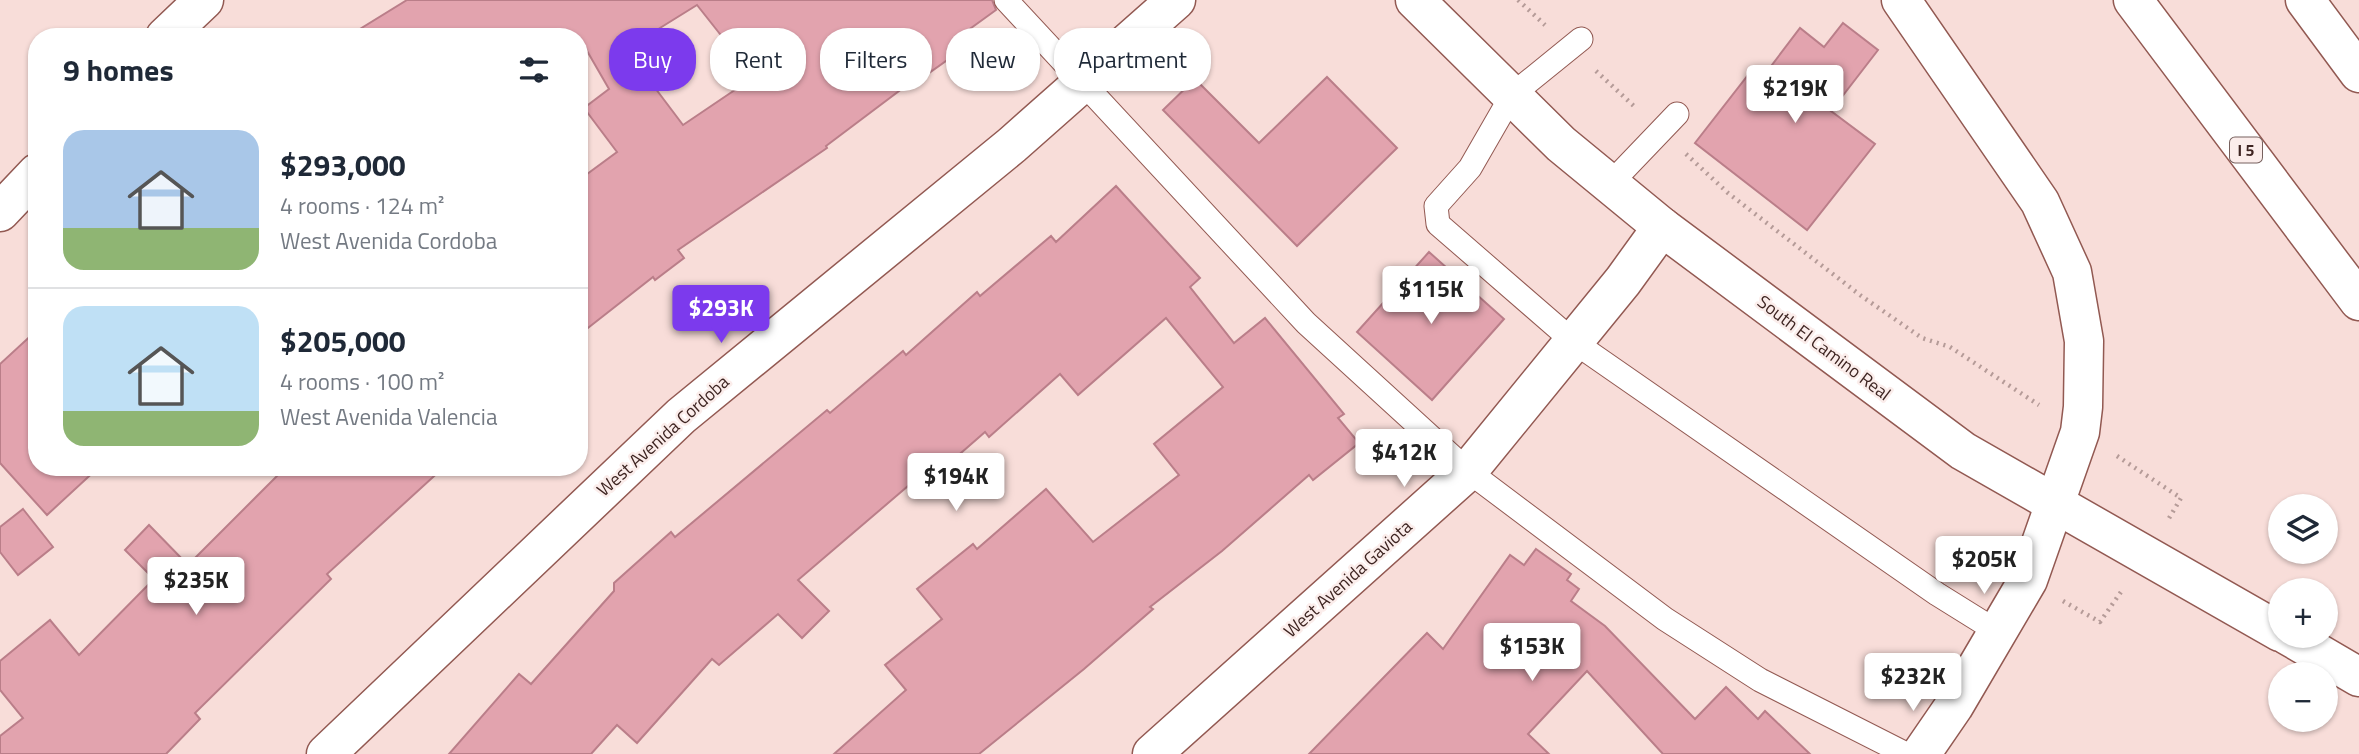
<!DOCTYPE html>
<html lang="en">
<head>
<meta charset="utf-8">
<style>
  body { margin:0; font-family:"Titillium Web",sans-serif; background:#f2f2f3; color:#1f2937; height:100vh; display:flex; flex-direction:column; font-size:26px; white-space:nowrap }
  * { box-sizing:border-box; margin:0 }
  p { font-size:23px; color:#747a83 }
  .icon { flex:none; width:38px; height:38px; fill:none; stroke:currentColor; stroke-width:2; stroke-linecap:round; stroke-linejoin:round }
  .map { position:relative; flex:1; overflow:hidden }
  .panel { position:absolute; left:28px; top:28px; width:560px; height:448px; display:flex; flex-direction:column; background:#fff; border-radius:28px; box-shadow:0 2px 5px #0004 }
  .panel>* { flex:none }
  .hud { position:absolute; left:609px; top:28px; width:665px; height:63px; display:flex; gap:14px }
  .controls { position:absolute; left:2268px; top:494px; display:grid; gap:14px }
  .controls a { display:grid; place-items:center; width:70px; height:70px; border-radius:50%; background:#fff; box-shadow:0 2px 5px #0004; font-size:35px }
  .price { position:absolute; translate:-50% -60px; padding:0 16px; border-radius:7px; background:#fff; color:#222; font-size:23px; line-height:46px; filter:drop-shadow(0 2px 4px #0008) }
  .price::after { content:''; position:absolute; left:50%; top:42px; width:21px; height:16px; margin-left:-10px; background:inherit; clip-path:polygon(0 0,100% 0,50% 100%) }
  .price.current { background:#7c3aed; color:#fff }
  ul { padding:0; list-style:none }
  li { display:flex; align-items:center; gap:21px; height:175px; padding:0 35px }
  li+li { border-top:2px solid #e0e1e3 }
  li span { display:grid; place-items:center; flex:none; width:196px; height:140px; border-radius:21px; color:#555 }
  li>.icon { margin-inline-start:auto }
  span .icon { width:84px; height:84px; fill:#fffc; stroke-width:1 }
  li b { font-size:30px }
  h2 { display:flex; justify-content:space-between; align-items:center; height:84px; padding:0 35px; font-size:30px }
  .chip { padding:0 24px; border-radius:28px; background:#fff; box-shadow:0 2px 5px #0004; font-size:24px; line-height:63px }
  .chip.current { background:#7c3aed; color:#fff }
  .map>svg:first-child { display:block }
  .building { fill:#e2a3ae; stroke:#ba7e89; stroke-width:2; fill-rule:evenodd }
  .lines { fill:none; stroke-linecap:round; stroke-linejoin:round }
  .lane-casing { stroke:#925952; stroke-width:25 }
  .street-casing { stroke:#925952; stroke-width:41 }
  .secondary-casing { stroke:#925952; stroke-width:41 }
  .primary-casing { stroke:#925952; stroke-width:41 }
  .highway-casing { stroke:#925952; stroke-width:41 }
  .path { stroke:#b59b98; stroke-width:4.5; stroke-dasharray:2 5; stroke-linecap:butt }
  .lane { stroke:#fff; stroke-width:23 }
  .street { stroke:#fff; stroke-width:38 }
  .secondary { stroke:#fff; stroke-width:38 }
  .primary { stroke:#fff; stroke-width:38 }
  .highway { stroke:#fff; stroke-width:38 }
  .labels { text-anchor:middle; stroke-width:5; stroke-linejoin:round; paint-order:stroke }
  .shield { fill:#fbedeb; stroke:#77615e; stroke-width:2 }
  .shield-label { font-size:16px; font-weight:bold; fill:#3e2522 }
  .street-label { font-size:18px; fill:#3e2522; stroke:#fbedeb }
</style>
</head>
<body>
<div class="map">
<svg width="2359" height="754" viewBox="0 0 2359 754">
  <rect width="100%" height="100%" fill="#f8ddd9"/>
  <!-- building -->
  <g class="building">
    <path d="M 407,0 L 992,0 L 996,10 L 967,31 L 974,41 L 929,73 L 927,70 L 826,146 L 827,148 L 678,250 L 684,258 L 655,280 L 653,277 L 579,335 L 579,180 L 617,152 L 584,108 L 609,89 L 579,37 L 347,37 ZM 697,5 L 754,77 L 683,125 L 628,52 L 633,49 L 631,46 Z"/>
    <polygon points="1843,23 1878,50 1831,111 1875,144 1807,230 1695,143 1752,70 1762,78 1800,28 1824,47"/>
    <polygon points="1327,77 1397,148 1297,246 1163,110 1195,79 1259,143"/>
    <polygon points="1116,186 1200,278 1190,287 1234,343 1265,318 1344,414 1338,418 1359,443 1313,480 1309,475 1222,551 1150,607 1153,609 1084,669 979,754 834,754 906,690 885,665 942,619 917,589 973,544 977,549 1046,489 1093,542 1179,475 1154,444 1223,387 1166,318 1078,395 1060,374 989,437 985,432 914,494 908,486 798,580 829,611 802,638 778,614 719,665 712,659 637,743 617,725 591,754 449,754 519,674 531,684 614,591 614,583 671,532 675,537 827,410 830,413 903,351 906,355 977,292 980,296 1051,236 1056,242"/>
    <polygon points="1429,252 1504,319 1432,400 1357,332"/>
    <polygon points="37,330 37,467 99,467 47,515 0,463 0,364"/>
    <polygon points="286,467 444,467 327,574 331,579 195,713 200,719 166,754 0,754 0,736 23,718 0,690 0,661 50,620 79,655 154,579 125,550 149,525 188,565"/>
    <polygon points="23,509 53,547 18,575 0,552 0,527"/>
    <polygon points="1536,549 1571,574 1567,580 1579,589 1571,601 1605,626 1695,719 1726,687 1758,719 1765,711 1810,754 1663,754 1587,671 1528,734 1549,754 1309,754 1427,633 1443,649 1510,555 1524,565"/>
  </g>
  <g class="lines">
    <defs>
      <g id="lane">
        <polyline points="1006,0 1306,323 1468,471 1665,619 1760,680 1906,754"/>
        <polyline points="1581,39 1512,95 1470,168 1436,206 1438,224 1574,342 1937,594 1998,632"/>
        <polyline points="1610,184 1677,114"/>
      </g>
      <g id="street">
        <polyline points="165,37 204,0"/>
        <polyline points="0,212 37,173"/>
        <polyline points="326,754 681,416 1012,145 1176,0"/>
        <polyline points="1152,754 1468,471 1623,281 1662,227"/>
      </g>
      <polyline id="secondary" points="1921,754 1954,706 2028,580 2054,506"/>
      <g id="primary">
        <polyline points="1415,0 1561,144 1662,227 1963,451 2280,632"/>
        <polyline points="2287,635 2359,677"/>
      </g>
      <g id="highway">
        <polyline points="1901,0 2040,202 2072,272 2084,341 2083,407 2080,432 2054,506"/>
        <polyline points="2133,0 2359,301"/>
        <polyline points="2305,0 2359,73"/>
      </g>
    </defs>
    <!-- lane casing -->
    <use href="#lane" class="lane-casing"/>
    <!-- street casing -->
    <use href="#street" class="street-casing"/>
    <!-- secondary casing -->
    <use href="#secondary" class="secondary-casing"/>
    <!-- primary casing -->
    <use href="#primary" class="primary-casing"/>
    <!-- highway casing -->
    <use href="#highway" class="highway-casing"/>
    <!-- path -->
    <g class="path">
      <polyline points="1518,0 1545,25"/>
      <polyline points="1596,71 1636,108"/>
      <polyline points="1686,154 1728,193 1860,295 1922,338 1950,347 2039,405"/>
      <polyline points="2117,456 2181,498 2168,520"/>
      <polyline points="1971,542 1991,555"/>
      <polyline points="2063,601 2100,622 2123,589"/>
    </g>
    <!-- lane -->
    <use href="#lane" class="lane"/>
    <!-- street -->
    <use href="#street" class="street"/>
    <!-- secondary -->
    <use href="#secondary" class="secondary"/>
    <!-- primary -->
    <use href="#primary" class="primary"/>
    <!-- highway -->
    <use href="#highway" class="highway"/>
  </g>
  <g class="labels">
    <!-- shield labels -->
    <rect class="shield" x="2230" y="137.5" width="32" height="25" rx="5"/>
    <g class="shield-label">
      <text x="2246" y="156">I 5</text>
    </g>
    <!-- street labels -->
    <g class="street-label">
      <text transform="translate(1824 348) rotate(37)" y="6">South El Camino Real</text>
      <text transform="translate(663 436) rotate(-42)" y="6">West Avenida Cordoba</text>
      <text transform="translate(1348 579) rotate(-42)" y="6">West Avenida Gaviota</text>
    </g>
  </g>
</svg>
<div class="controls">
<a><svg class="icon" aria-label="layers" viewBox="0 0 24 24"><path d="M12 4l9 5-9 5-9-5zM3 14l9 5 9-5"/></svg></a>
<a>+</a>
<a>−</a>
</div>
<b class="price" style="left:1795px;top:125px">$219K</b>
<b class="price" style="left:1431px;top:326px">$115K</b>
<b class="price current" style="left:721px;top:345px">$293K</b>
<b class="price" style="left:1404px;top:489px">$412K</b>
<b class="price" style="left:956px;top:513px">$194K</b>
<b class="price" style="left:1984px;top:596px">$205K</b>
<b class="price" style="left:196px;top:617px">$235K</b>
<b class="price" style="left:1532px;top:683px">$153K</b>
<b class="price" style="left:1913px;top:713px">$232K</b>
<div class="hud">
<a class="chip current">Buy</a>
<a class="chip">Rent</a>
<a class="chip">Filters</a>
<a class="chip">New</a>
<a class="chip">Apartment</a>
</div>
<section class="panel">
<h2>9 homes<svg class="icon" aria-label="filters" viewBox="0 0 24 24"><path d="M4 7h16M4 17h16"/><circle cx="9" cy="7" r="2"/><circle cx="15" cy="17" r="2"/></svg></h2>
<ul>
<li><span style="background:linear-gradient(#a9c7e8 70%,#8fb573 0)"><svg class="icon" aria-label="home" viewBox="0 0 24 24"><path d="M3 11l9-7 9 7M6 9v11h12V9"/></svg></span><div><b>$293,000</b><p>4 rooms · 124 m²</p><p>West Avenida Cordoba</p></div></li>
<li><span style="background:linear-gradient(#bfe0f5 75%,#8fb573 0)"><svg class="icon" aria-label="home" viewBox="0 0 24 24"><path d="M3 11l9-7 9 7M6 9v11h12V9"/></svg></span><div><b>$205,000</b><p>4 rooms · 100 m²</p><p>West Avenida Valencia</p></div></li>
</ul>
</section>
</div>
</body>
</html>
